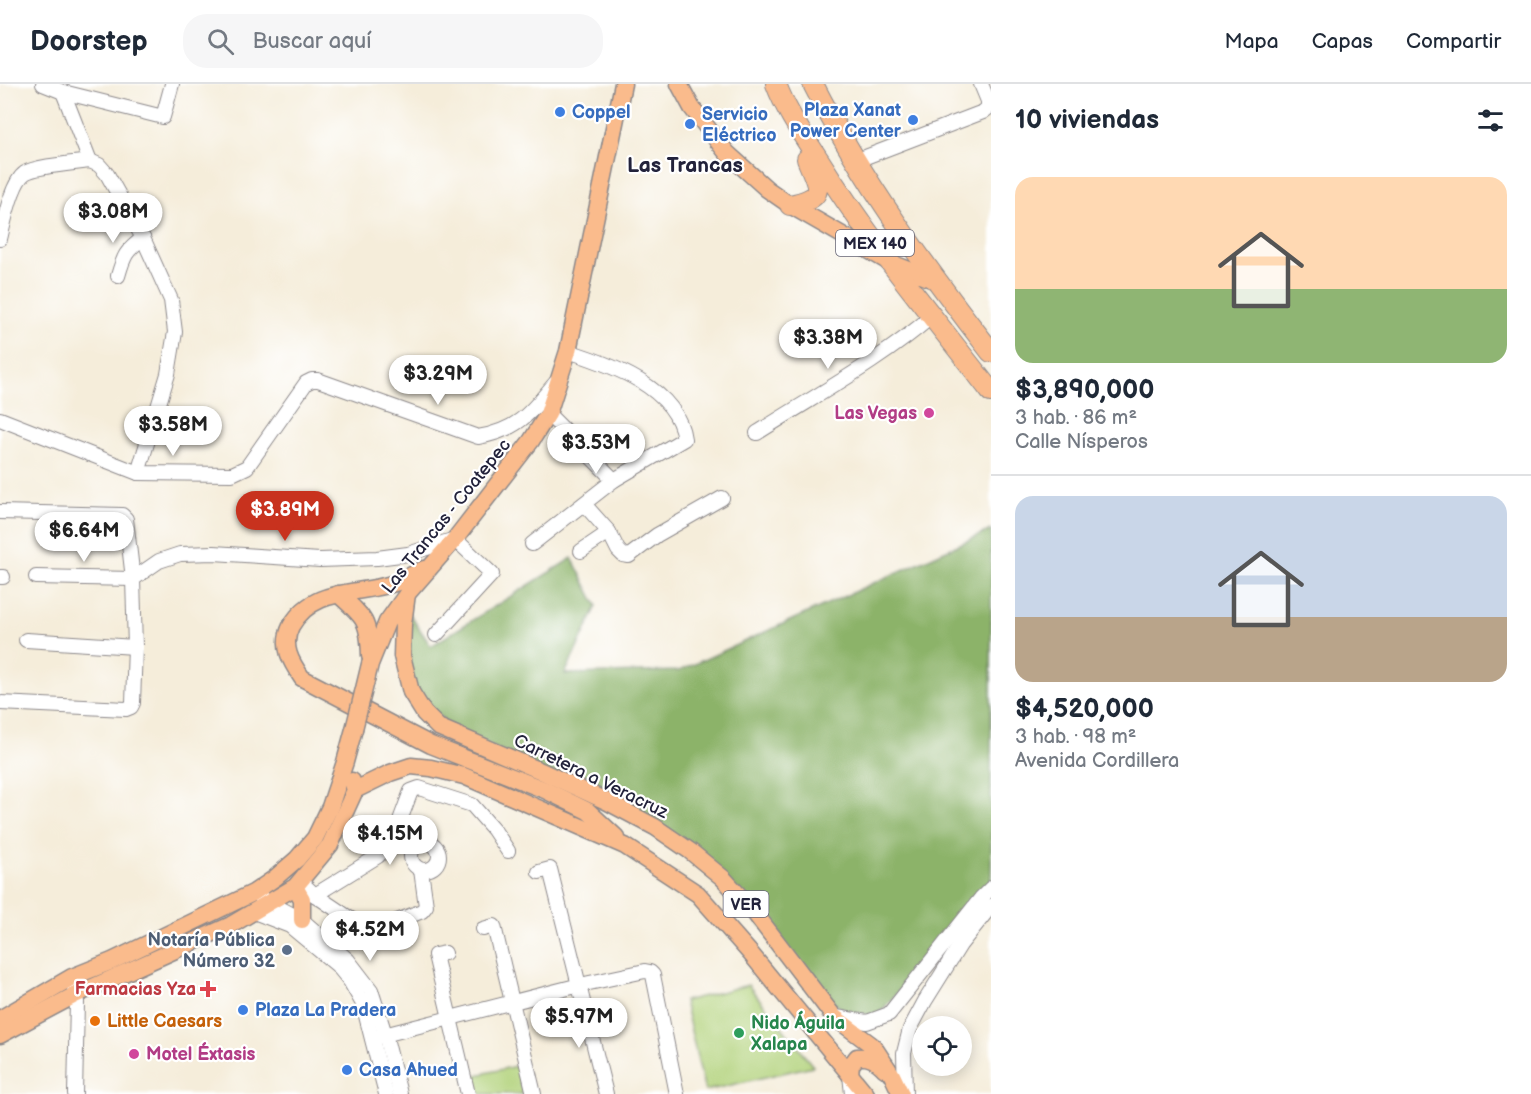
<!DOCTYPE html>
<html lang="es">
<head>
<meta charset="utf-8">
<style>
  body { margin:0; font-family:"Balsamiq Sans",sans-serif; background:#f6f6f7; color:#1f2937; height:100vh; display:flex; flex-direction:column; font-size:22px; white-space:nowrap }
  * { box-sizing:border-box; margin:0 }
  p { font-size:20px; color:#747a83 }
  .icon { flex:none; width:33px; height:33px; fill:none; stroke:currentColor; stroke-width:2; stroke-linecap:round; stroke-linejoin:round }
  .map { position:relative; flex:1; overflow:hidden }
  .details { display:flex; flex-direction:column; background:#fff; width:540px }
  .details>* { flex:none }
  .controls { position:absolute; left:912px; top:932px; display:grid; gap:12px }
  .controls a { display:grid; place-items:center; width:60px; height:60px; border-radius:50%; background:#fff; box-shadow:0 3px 15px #0003; font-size:30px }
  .price { position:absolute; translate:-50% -51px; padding:0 14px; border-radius:21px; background:#fff; color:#222; font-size:20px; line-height:39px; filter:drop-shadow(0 2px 3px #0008) }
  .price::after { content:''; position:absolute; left:50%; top:36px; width:18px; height:14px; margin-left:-9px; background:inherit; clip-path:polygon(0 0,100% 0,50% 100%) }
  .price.current { background:#c8321e; color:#fff }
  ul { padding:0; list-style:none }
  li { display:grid; align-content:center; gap:12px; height:318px; padding:0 24px }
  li+li { border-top:2px solid #e0e1e3 }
  li span { display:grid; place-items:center; height:186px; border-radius:18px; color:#555 }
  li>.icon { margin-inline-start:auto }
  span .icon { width:108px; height:108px; fill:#fffc; stroke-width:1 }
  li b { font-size:26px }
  h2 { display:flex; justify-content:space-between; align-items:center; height:72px; padding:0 24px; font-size:26px }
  header { display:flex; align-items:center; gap:36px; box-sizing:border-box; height:84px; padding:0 30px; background:#fff; border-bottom:2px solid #e0e1e3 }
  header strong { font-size:28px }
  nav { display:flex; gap:33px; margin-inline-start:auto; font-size:21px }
  .search { width:420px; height:54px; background:#f6f6f7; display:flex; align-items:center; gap:15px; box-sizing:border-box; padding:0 21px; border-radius:24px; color:#747a83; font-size:22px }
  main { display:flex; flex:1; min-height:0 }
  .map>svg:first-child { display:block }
  .green { fill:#b1d179; stroke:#6a7a5a; stroke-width:1.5 }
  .forest { fill:#8cb369; stroke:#576a52; stroke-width:1.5 }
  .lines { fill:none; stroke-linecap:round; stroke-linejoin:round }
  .minor-casing { stroke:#8c888a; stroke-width:16 }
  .major-casing { stroke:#8c888a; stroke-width:19 }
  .highway-casing { stroke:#8c888a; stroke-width:22 }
  .minor { stroke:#fff; stroke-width:14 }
  .major { stroke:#fabb8c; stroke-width:16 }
  .highway { stroke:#fabb8c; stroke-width:20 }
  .major-bridge-casing { stroke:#8c888a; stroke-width:19; stroke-linecap:butt }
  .major-bridge { stroke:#fabb8c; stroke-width:16 }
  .shop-dot { fill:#3f7fe0; stroke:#fff; stroke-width:2 }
  .hotel-dot { fill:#d1479c; stroke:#fff; stroke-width:2 }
  .service-dot { fill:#5c6f8a; stroke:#fff; stroke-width:2 }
  .health-dot { fill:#e0444e; stroke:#fff; stroke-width:2 }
  .food-dot { fill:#e8710a; stroke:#fff; stroke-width:2 }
  .leisure-dot { fill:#2e9e5b; stroke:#fff; stroke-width:2 }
  .labels { text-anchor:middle; stroke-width:4.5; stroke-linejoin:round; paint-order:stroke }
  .shield { fill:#fff; stroke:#646476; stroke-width:1.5 }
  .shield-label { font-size:16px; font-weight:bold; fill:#22223b }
  .shop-label { font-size:18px; font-weight:bold; fill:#366cbe; stroke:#fff; text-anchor:start }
  .hotel-label { font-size:18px; font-weight:bold; fill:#b23c85; stroke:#fff; text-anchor:end }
  .street-label { font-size:18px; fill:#22223b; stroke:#fff }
  .service-label { font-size:18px; font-weight:bold; fill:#4e5e75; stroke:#fff; text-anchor:end }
  .health-label { font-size:18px; font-weight:bold; fill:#be3a42; stroke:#fff; text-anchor:end }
  .food-label { font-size:18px; font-weight:bold; fill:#c56008; stroke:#fff; text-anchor:start }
  .leisure-label { font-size:18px; font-weight:bold; fill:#27864d; stroke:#fff; text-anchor:start }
  .quarter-label { font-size:21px; font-weight:bold; fill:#22223b; stroke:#fff }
</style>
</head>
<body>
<header>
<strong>Doorstep</strong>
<div class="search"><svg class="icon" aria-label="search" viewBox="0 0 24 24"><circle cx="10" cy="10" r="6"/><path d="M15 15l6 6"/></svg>Buscar aquí</div>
<nav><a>Mapa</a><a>Capas</a><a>Compartir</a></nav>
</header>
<main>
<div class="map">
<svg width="991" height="1010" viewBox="0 0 991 1010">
  <rect width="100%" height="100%" fill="#fff"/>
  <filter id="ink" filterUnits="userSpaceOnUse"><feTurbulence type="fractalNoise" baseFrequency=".0167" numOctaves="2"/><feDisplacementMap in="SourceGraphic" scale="12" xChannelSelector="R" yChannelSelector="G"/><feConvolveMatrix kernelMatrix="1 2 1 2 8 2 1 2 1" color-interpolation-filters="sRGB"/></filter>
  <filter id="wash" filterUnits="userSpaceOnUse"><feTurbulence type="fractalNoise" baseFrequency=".008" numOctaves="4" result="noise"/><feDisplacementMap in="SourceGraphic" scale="24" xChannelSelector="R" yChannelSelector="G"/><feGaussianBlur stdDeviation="1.35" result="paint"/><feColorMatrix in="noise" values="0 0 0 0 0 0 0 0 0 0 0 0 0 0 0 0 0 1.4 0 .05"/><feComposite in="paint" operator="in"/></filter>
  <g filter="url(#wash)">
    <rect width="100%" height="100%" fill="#f5edda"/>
    <!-- green -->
    <g class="green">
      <polygon points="748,901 813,982 705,1007 684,917"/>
      <polygon points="516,982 523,1010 472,1010 468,993"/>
    </g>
    <!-- forest -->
    <polygon class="forest" points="991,446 991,801 877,932 846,928 827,913 689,763 447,640 416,607 407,573 410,531 431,562 572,474 597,522 565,590 679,587"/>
  </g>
  <g filter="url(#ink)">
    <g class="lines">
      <defs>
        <g id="minor">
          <polyline points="43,0 63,8 163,33 172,0"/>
          <polyline points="63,8 90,77"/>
          <polyline points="90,77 99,81 107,90 143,154 171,216 175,248 168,290 138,389"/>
          <polyline points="855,77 983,28 988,24 988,17 981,0"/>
          <path d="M 0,155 C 4,139 11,99 25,89 C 35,82 76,79 90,77"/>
          <path d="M 118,192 C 124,171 126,167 143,154"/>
          <polyline points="548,330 614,396"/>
          <path d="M 0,335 L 138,389 L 232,390 L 247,383 L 306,299 L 312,296 L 318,296 L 478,353 C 519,346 531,328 556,298"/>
          <path d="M 757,349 C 816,311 879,278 932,232"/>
          <polyline points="584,420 609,448 618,466 623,471 629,472 657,451 722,414"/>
          <polyline points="0,428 122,431 126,435 133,495 135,563 133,619 131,623 126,625 0,619"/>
          <path d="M 532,460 L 614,396 L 684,355 C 677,303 611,281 568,267"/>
          <polyline points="581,467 609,448"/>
          <polyline points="0,493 3,493"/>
          <polyline points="36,493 133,495 159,477 180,470 214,469 320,476 377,474 408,470 455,455 492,490 436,551"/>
          <polyline points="26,556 135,563"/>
          <circle cx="425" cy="772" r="14"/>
          <polyline points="539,788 550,785 606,1010"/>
          <polyline points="300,797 315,811 370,848 422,827 426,822 421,786"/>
          <polyline points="315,811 378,772 396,747 411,707 419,704 472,721 494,746 508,767"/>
          <polyline points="261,814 302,836 348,876 371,906 385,950 400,1010"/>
          <polyline points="254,828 290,842 337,881 350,897 363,920 386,1010"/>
          <polyline points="483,845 494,842 534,1010"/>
          <polyline points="445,869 435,871 468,1010"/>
          <polyline points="72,893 77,918 75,1010"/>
          <polyline points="836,933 867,938 889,930 981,814 991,804"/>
          <polyline points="372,954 580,901 645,887 650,888 653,891 677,1010"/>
          <polyline points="850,991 852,1010"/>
          <polyline points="905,1010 904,969 910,945 925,917 960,861 991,822"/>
        </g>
        <g id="major">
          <polyline points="679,0 692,24 727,69 767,105 790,121 889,178 936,197"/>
          <path d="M 424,485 C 415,489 405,495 395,499 C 356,512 314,502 291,542 C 281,562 291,578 302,594 L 431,661 L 545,706 L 588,727 L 617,754"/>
          <path d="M 338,510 C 364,533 369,536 370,572"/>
          <polyline points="407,510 403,540 402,572 411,608 424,629 438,643 541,687 606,717 655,743 690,767 723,794 754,828 834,933 873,962 892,991 901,1010"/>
          <polyline points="363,609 370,580 387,538 407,510 455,455 531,357 548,330 568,267 623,0"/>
          <polyline points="355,706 390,689 411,682 431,684 464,692 625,762 698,810 751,870 866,1010"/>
          <polyline points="295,803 302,815 302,836"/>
          <polyline points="0,935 72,893 112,877 253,809 275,794 297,775 315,754 330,723 345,678 354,645"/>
          <polyline points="0,951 75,911 231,841 295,803 330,761 355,706 352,697"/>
          <path d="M 850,991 L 851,981 L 857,973 C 870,972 876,976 885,985"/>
        </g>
        <g id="highway">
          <path d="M 776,0 C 786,27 803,51 819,76 C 870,158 932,231 991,308"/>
          <path d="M 813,0 C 862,96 925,183 991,268"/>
          <path d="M 790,121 C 827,113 819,105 807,75"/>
        </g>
      </defs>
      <!-- minor casing -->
      <use href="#minor" class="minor-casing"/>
      <!-- major casing -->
      <use href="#major" class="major-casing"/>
      <!-- highway casing -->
      <use href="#highway" class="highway-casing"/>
      <!-- minor -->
      <use href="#minor" class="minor"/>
      <!-- major -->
      <use href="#major" class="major"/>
      <!-- highway -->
      <use href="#highway" class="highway"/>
      <defs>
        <polyline id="major-bridge" points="354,645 363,609"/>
      </defs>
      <!-- major-bridge casing -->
      <use href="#major-bridge" class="major-bridge-casing"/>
      <!-- major-bridge -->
      <use href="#major-bridge" class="major-bridge"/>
    </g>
  </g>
  <!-- markers -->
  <g class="shop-dot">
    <circle cx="560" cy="28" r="6"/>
    <circle cx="913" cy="36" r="6"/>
    <circle cx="690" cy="40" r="6"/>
    <circle cx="243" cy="926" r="6"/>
    <circle cx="347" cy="986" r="6"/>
  </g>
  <g class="hotel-dot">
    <circle cx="929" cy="329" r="6"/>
    <circle cx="134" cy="970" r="6"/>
  </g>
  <circle class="service-dot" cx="287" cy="866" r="6"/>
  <path class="health-dot" d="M205 896h6v6h6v6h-6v6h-6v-6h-6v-6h6z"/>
  <circle class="food-dot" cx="95" cy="937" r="6"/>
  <circle class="leisure-dot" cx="739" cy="949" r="6"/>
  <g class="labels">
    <!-- shield labels -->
    <g class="shield">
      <rect x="836" y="146" width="78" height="26" rx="4.5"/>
      <rect x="723.5" y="807" width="45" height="26" rx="4.5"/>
    </g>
    <g class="shield-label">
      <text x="875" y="165">MEX 140</text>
      <text x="746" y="826">VER</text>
    </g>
    <!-- shop labels -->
    <g class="shop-label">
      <text x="901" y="32" text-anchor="end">Plaza Xanat<tspan x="901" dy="21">Power Center</tspan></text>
      <text x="572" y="34">Coppel</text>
      <text x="702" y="36">Servicio<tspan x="702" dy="21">Eléctrico</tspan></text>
      <text x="255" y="932">Plaza La Pradera</text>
      <text x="359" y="992">Casa Ahued</text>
    </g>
    <!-- hotel labels -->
    <g class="hotel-label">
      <text x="917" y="335">Las Vegas</text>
      <text x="146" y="976" text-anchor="start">Motel Éxtasis</text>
    </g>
    <!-- street labels -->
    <g class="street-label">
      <text transform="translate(446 432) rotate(-51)" y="6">Las Trancas - Coatepec</text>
      <text transform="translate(591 692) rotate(26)" y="6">Carretera a Veracruz</text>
    </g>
    <!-- service labels -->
    <g class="service-label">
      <text x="275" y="862">Notaría Pública<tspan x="275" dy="21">Número 32</tspan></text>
    </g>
    <!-- health labels -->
    <g class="health-label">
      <text x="196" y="911">Farmacias Yza</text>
    </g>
    <!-- food labels -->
    <g class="food-label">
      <text x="107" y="943">Little Caesars</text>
    </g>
    <!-- leisure labels -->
    <g class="leisure-label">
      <text x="751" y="945">Nido Águila<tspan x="751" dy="21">Xalapa</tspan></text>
    </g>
    <!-- quarter labels -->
    <g class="quarter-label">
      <text x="685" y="88">Las Trancas</text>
    </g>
  </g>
</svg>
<div class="controls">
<a><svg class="icon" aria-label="locate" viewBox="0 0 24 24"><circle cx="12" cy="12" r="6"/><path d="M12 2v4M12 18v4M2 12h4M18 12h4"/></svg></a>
</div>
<b class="price" style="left:113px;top:160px">$3.08M</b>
<b class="price" style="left:828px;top:286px">$3.38M</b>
<b class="price" style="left:438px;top:322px">$3.29M</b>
<b class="price" style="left:173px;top:373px">$3.58M</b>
<b class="price" style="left:596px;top:391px">$3.53M</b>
<b class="price current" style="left:285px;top:458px">$3.89M</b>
<b class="price" style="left:84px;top:479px">$6.64M</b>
<b class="price" style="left:390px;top:782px">$4.15M</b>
<b class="price" style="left:370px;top:878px">$4.52M</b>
<b class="price" style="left:579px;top:965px">$5.97M</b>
</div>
<section class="details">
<h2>10 viviendas<svg class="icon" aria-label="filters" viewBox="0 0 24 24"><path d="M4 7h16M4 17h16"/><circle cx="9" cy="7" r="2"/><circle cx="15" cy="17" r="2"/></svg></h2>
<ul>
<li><span style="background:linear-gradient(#ffd9b3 60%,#8fb573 0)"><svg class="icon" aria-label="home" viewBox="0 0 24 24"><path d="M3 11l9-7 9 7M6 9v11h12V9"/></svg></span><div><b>$3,890,000</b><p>3 hab. · 86 m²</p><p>Calle Nísperos</p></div></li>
<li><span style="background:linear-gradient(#c9d6e8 65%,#b9a48a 0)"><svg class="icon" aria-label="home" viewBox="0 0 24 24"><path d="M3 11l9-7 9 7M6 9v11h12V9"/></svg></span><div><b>$4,520,000</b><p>3 hab. · 98 m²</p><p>Avenida Cordillera</p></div></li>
</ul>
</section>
</main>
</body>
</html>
